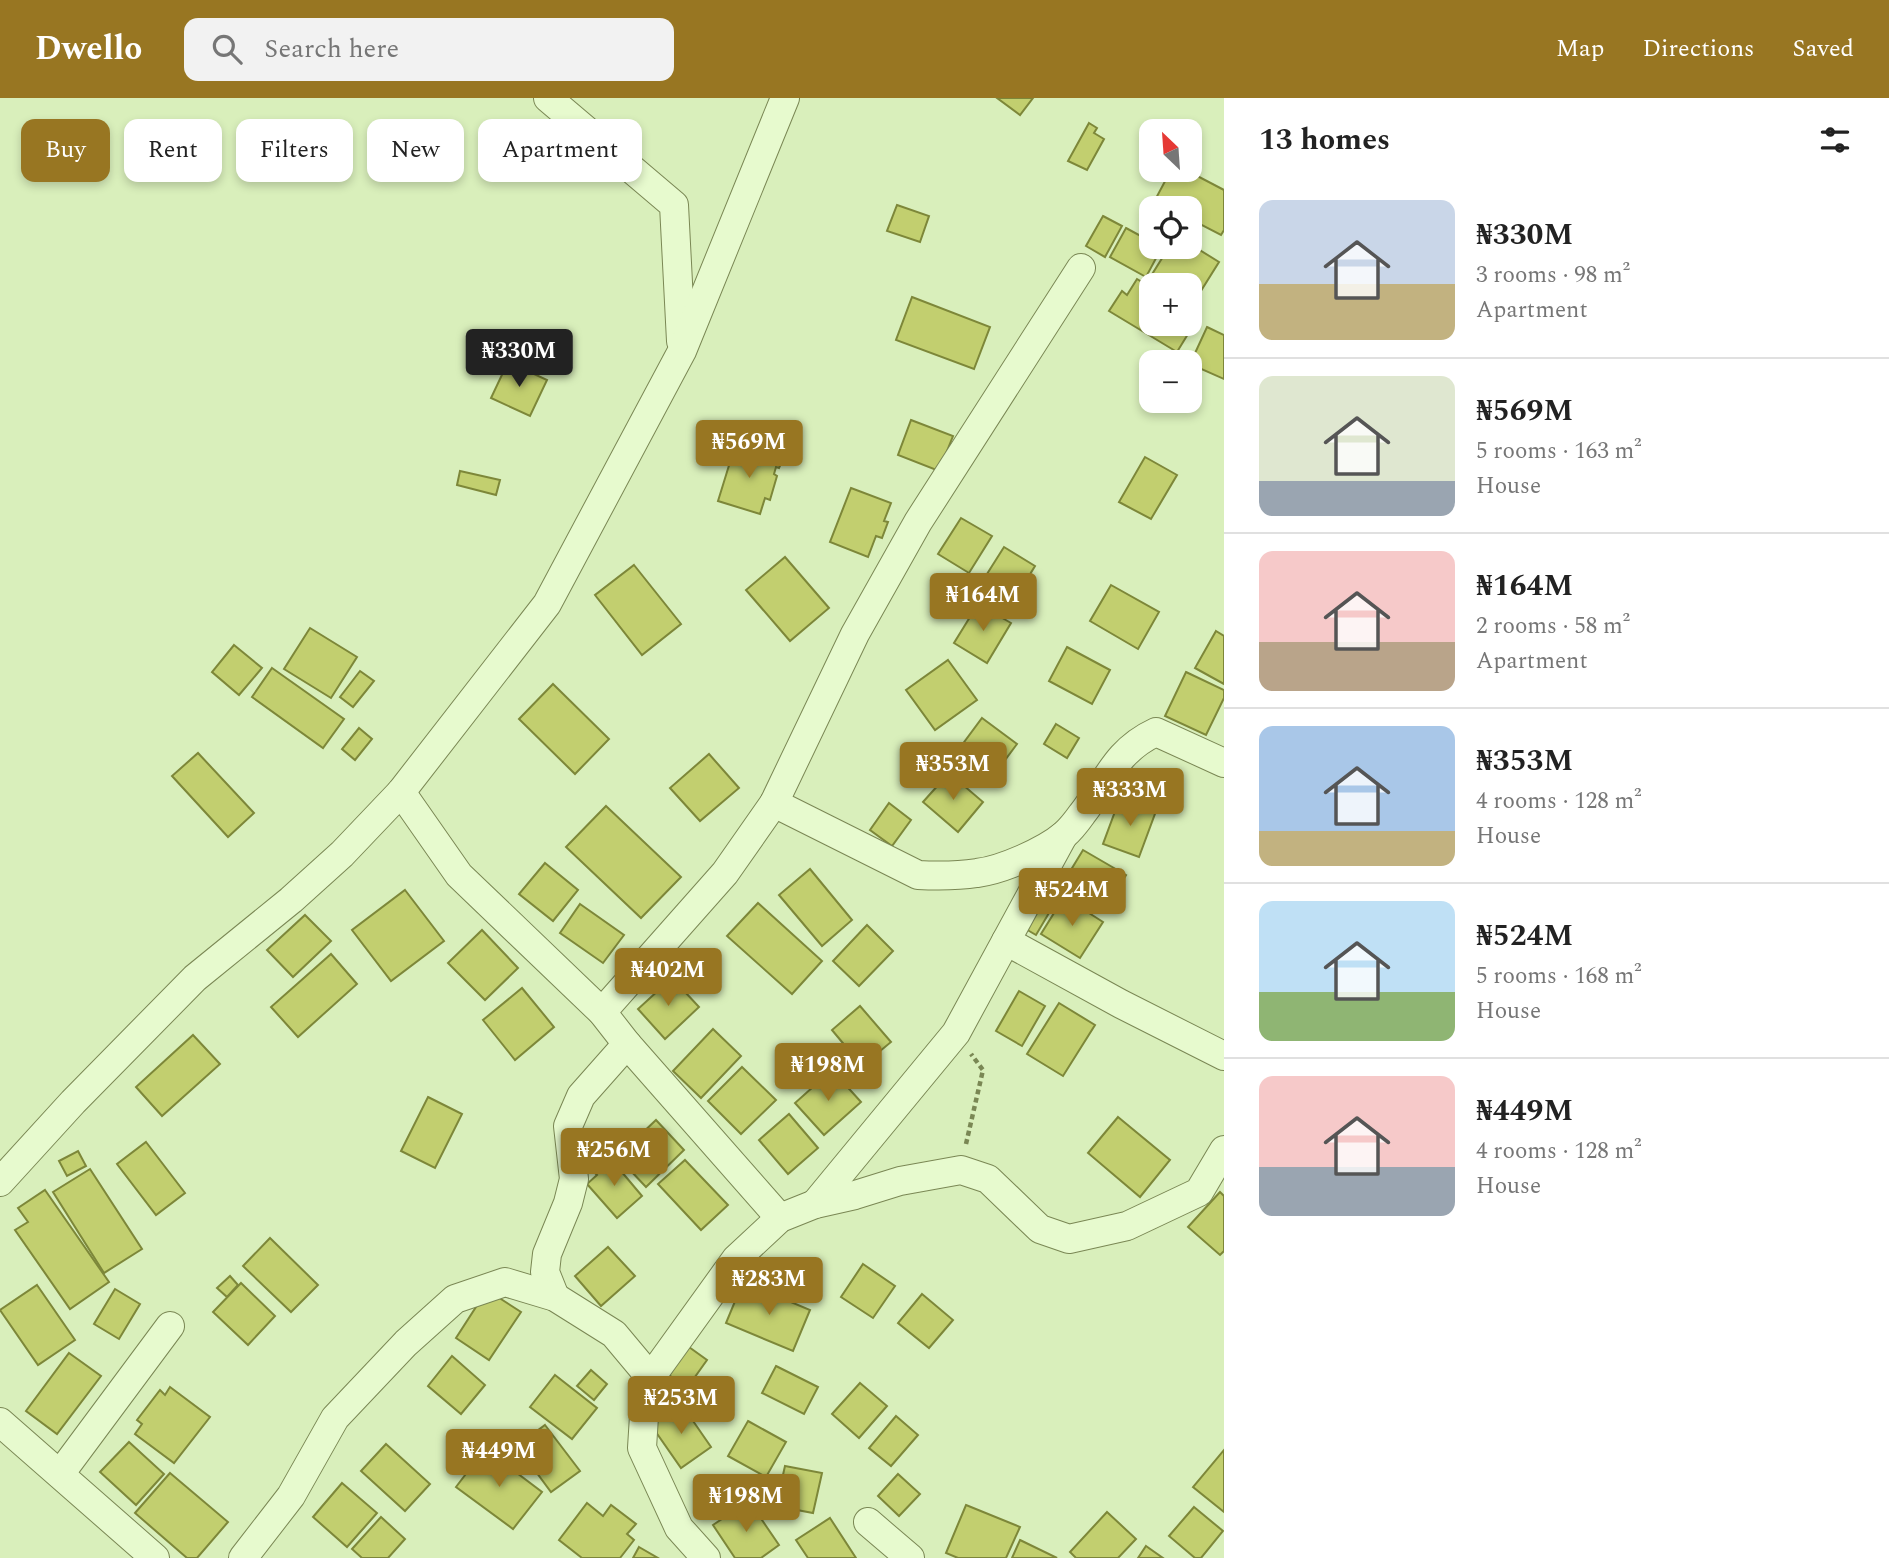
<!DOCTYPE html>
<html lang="en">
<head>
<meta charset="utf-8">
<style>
  body { margin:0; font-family:Spectral,serif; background:#f2f2f2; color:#222; height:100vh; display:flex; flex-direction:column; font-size:26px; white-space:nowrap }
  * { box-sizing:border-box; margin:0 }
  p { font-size:23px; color:#767676 }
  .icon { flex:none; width:38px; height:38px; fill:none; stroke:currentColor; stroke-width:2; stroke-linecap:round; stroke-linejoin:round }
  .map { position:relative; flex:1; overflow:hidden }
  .sheet { display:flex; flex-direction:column; background:#fff; width:665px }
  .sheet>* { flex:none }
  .hud { position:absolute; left:21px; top:21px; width:665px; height:63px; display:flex; gap:14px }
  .needle { width:46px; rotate:335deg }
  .tools { position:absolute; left:1139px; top:21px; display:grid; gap:14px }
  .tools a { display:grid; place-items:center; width:63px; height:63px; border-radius:14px; background:#fff; box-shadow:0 4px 10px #0003; font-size:35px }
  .price { position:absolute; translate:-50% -60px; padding:0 16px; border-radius:7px; background:#987622; color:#fff; font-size:23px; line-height:46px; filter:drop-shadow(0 2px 4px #0008) }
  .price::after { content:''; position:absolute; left:50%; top:42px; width:21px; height:16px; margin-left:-10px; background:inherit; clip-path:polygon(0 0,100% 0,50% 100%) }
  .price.selected { background:#222; color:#fff }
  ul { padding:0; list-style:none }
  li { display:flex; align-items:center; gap:21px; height:175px; padding:0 35px }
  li+li { border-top:2px solid #e0e0e0 }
  li span { display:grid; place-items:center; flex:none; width:196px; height:140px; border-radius:14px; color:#555 }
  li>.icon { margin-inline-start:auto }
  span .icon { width:84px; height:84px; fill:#fffc; stroke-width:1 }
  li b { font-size:30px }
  h2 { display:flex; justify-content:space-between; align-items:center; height:84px; padding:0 35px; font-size:30px }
  .pill { padding:0 24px; border-radius:14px; background:#fff; box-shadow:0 4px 10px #0003; font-size:24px; line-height:63px }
  .pill.selected { background:#987622; color:#fff }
  header { display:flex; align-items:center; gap:42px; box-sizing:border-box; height:98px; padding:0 35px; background:#987622; color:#fff }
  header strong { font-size:33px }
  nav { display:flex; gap:38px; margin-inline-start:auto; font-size:24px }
  .search { width:490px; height:63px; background:#f2f2f2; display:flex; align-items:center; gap:18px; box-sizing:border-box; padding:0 24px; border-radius:14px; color:#767676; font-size:26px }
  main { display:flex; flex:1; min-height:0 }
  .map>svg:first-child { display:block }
  .building { fill:#c2cf6f; stroke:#7d8739; stroke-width:2 }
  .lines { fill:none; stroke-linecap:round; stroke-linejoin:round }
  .minor-casing { stroke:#7a8754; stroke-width:30 }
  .path { stroke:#7a8754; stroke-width:4.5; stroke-dasharray:5 3.5; stroke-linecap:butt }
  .minor { stroke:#e7face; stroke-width:28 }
</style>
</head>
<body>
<header>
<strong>Dwello</strong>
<div class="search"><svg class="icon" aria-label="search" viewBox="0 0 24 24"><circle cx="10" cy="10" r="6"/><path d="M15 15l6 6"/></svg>Search here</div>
<nav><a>Map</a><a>Directions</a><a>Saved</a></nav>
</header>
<main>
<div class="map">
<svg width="1224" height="1460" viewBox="0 0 1224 1460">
  <rect width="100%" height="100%" fill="#d9efbb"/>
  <!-- building -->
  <g class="building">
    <polygon points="997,0 1033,0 1020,17"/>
    <polygon points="1089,25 1097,30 1094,35 1104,41 1087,72 1068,63"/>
    <polygon points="1171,72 1186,72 1224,92 1224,132 1221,137 1190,121 1190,110 1170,110 1155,102"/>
    <polygon points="897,107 929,118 920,144 887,133"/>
    <polygon points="1103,118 1122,128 1105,159 1086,148"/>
    <polygon points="1126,130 1152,144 1152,149 1162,149 1146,179 1110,159"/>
    <polygon points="1190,146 1219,164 1194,204 1190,201 1190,187 1166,187 1151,178 1169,149 1190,149"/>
    <polygon points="1137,181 1152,190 1152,226 1190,226 1190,213 1199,218 1177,254 1109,213 1122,193 1127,197"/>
    <polygon points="912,199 990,229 974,271 896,242"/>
    <polygon points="1207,229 1224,237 1224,281 1190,266"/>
    <polygon points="508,264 547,282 530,318 491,300"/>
    <polygon points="911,322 953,338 939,373 898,357"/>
    <polygon points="735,348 782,363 779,370 776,369 774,376 777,378 770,402 765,400 760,416 718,403"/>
    <polygon points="1145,359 1177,377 1151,421 1119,404"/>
    <polygon points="460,373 500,382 496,397 457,387"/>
    <polygon points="851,390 891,405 884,423 888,424 882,440 876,438 868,459 830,444"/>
    <polygon points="961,420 992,438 969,475 938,456"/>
    <polygon points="1004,449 1035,468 1007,514 975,495"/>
    <polygon points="785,459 829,510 790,543 746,492"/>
    <polygon points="634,467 681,526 642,557 595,497"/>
    <polygon points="1111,487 1159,514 1138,551 1090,523"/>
    <polygon points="978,506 1011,525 987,565 954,545"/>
    <polygon points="310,530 357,559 331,600 284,571"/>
    <polygon points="1216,533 1224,538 1224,586 1195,570"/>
    <polygon points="234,547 262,570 239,597 212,574"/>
    <polygon points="1067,549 1110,572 1092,606 1049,583"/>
    <polygon points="948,562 977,602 935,632 906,592"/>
    <polygon points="272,570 344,621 323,650 252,599"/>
    <polygon points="360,573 374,583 353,609 340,599"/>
    <polygon points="1186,574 1224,592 1224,600 1206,637 1165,618"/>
    <polygon points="553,586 609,641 575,676 519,621"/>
    <polygon points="982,620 1017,646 991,681 956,655"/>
    <polygon points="1056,626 1079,640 1067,660 1044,646"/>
    <polygon points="359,630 372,641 355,662 342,651"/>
    <polygon points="198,655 254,715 228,739 172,678"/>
    <polygon points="709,656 739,690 700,723 670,690"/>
    <polygon points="949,675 983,704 958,734 923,704"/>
    <polygon points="1120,700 1156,713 1139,759 1103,746"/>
    <polygon points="889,705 911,722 892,748 870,732"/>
    <polygon points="606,708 681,779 641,820 566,749"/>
    <polygon points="1083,752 1126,777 1106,810 1063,785"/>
    <polygon points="545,765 578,792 553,823 519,796"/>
    <polygon points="810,771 852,822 822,848 779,797"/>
    <polygon points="1048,791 1059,798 1036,837 1024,830"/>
    <polygon points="405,792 444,843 391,883 352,832"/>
    <polygon points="1064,799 1103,824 1080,860 1041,836"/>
    <polygon points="758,805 822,863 792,896 727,838"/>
    <polygon points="580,806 624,837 603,865 560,835"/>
    <polygon points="305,817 331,843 293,879 267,852"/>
    <polygon points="867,827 893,853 859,888 833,863"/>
    <polygon points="482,832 518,870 485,902 448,865"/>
    <polygon points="331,856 357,886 298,939 271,909"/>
    <polygon points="672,880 699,909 665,941 638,911"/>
    <polygon points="522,890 554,929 515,962 483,922"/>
    <polygon points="1019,893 1045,908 1022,948 996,933"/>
    <polygon points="1059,905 1095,927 1063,978 1027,956"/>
    <polygon points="860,908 891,944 862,968 832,932"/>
    <polygon points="713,931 741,958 701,1000 673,973"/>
    <polygon points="193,937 220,966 162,1018 136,989"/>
    <polygon points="742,969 776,1002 741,1036 708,1003"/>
    <polygon points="832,972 861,1004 824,1037 795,1005"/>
    <polygon points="428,999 462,1016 435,1070 401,1053"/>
    <polygon points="789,1016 818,1050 788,1076 759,1042"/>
    <polygon points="1118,1019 1170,1062 1140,1099 1088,1055"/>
    <polygon points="656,1022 684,1052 646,1089 612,1053 633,1034 638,1039"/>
    <polygon points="146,1044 185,1095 156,1117 117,1066"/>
    <polygon points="78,1053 86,1068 67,1078 59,1063"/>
    <polygon points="610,1060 642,1098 617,1120 587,1086 597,1077 594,1074"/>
    <polygon points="685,1062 728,1107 701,1132 658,1086"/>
    <polygon points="90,1071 142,1151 104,1175 53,1094"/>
    <polygon points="45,1092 109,1184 70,1211 15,1132 28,1124 18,1110"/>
    <polygon points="1220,1094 1224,1098 1224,1153 1220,1157 1188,1129"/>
    <polygon points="270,1140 318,1187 291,1214 243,1168"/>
    <polygon points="608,1149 635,1178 601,1208 575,1178"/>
    <polygon points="863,1166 895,1188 873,1220 841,1199"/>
    <polygon points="230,1178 238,1187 227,1199 217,1190"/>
    <polygon points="241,1185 275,1218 248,1247 213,1214"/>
    <polygon points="748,1186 810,1212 793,1253 726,1225 738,1196 743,1198"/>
    <polygon points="37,1187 75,1242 38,1267 0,1212"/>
    <polygon points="115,1191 140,1206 119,1241 94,1226"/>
    <polygon points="487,1192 521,1214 489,1262 456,1240"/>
    <polygon points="922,1196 953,1222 929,1250 898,1225"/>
    <polygon points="682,1244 707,1262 687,1290 662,1272"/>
    <polygon points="69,1255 101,1278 57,1336 26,1313"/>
    <polygon points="452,1258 485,1287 461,1316 428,1288"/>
    <polygon points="776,1268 818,1289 804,1316 762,1295"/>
    <polygon points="591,1272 607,1286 594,1302 577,1288"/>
    <polygon points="555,1277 597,1310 572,1341 530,1309"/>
    <polygon points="860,1285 887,1308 859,1340 832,1316"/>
    <polygon points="170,1289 210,1319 174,1365 135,1336 142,1326 137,1322 160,1292 165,1297"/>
    <polygon points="682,1307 711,1349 681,1370 651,1327"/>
    <polygon points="896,1318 918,1337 891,1368 869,1350"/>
    <polygon points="748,1323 786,1344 766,1379 728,1358"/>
    <polygon points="545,1327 580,1373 551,1394 517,1348"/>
    <polygon points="129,1344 164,1376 136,1407 100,1374"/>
    <polygon points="386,1346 430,1386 405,1413 361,1373"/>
    <polygon points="485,1351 542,1394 513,1431 456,1389"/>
    <polygon points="1224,1352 1224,1414 1193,1389"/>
    <polygon points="785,1368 822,1375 813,1415 776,1408"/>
    <polygon points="170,1375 228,1424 197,1460 187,1460 135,1415"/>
    <polygon points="898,1376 920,1396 899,1418 878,1398"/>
    <polygon points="342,1385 377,1415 347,1449 313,1419"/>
    <polygon points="749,1403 779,1447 761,1460 735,1460 713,1427"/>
    <polygon points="587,1405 603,1418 611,1407 636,1426 627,1436 634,1442 620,1460 582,1460 559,1442"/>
    <polygon points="966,1407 1020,1429 1006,1460 958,1460 946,1455"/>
    <polygon points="1194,1409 1223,1433 1201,1460 1195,1460 1169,1438"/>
    <polygon points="1107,1414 1136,1441 1118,1460 1076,1460 1070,1454"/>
    <polygon points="381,1419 405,1441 388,1460 362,1460 352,1451"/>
    <polygon points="830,1420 856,1460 808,1460 796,1442"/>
    <polygon points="1020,1442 1057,1460 1012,1460"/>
    <polygon points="1146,1448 1163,1460 1138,1460"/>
    <polygon points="639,1449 658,1460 633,1460"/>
  </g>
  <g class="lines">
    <defs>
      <g id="minor">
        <polyline points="548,0 674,107 681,243"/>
        <polyline points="401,694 459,777 602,914"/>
        <path d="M 774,705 L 918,777 C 938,778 957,778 977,775 C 1002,772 1045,753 1064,737 C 1071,731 1077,723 1082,716 C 1107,684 1115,653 1156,634 L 1224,665"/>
        <polyline points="1006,843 1121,906 1224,958"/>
        <polyline points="0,1084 73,1004 195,880 291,802 342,756 401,694 547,506 682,253 785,0"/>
        <polyline points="815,1106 956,935 1063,738"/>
        <polyline points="780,1120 627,946 602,914 725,775 774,705 855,536 918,424 1081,170"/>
        <polyline points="555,1199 545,1174 547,1156 568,1105 574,1081 568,1028 581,998 627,946"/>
        <polyline points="0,1324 155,1460"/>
        <polyline points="60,1376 170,1228"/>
        <polyline points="868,1424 910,1460"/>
        <polyline points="243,1460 291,1398 335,1320 406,1245 455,1201 505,1184 555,1199 614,1236 650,1279"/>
        <polyline points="706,1460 679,1430 642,1350 646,1286 736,1161 780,1120 815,1106 855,1097 900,1083 961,1072 988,1081 1040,1131 1069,1141 1127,1128 1199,1094 1224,1052"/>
      </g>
    </defs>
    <!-- minor casing -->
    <use href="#minor" class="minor-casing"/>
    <!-- path -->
    <polyline class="path" points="966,1046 983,972 971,956"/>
    <!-- minor -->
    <use href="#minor" class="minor"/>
  </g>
</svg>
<div class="tools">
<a><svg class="needle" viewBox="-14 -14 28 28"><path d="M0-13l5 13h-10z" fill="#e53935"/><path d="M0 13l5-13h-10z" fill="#767676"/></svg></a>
<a><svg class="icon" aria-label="locate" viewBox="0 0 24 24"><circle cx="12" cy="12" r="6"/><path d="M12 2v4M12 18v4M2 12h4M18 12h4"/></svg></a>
<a>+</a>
<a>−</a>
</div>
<b class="price selected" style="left:519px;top:291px">₦330M</b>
<b class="price" style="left:749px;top:382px">₦569M</b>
<b class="price" style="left:983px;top:535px">₦164M</b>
<b class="price" style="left:953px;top:704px">₦353M</b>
<b class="price" style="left:1130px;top:730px">₦333M</b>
<b class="price" style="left:1072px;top:830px">₦524M</b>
<b class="price" style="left:668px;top:910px">₦402M</b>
<b class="price" style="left:828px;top:1005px">₦198M</b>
<b class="price" style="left:614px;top:1090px">₦256M</b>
<b class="price" style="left:769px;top:1219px">₦283M</b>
<b class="price" style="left:681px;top:1338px">₦253M</b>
<b class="price" style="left:499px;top:1391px">₦449M</b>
<b class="price" style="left:746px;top:1436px">₦198M</b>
<div class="hud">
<a class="pill selected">Buy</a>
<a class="pill">Rent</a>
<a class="pill">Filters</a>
<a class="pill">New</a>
<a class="pill">Apartment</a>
</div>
</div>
<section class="sheet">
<h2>13 homes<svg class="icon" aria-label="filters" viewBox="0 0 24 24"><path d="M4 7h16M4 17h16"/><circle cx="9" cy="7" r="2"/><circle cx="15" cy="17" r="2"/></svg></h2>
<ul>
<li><span style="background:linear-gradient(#c9d6e8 60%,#c2b280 0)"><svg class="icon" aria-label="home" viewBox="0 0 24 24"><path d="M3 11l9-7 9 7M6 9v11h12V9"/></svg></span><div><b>₦330M</b><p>3 rooms · 98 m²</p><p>Apartment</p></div></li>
<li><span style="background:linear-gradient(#dfe7d0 75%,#9aa5b1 0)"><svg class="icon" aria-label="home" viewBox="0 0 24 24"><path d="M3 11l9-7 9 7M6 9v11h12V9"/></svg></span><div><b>₦569M</b><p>5 rooms · 163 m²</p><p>House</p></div></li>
<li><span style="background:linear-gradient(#f6c9c9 65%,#b9a48a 0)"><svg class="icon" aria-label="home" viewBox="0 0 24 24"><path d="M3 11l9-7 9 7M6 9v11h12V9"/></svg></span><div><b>₦164M</b><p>2 rooms · 58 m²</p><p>Apartment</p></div></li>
<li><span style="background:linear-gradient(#a9c7e8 75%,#c2b280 0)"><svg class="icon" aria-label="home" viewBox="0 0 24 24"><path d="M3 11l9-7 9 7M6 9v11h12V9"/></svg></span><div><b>₦353M</b><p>4 rooms · 128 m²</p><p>House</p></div></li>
<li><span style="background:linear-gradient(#bfe0f5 65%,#8fb573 0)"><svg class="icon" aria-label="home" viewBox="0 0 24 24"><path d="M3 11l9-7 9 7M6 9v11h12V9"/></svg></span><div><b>₦524M</b><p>5 rooms · 168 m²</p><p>House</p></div></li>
<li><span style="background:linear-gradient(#f6c9c9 65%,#9aa5b1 0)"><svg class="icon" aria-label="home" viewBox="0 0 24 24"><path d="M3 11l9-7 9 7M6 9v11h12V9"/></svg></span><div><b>₦449M</b><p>4 rooms · 128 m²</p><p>House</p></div></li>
</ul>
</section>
</main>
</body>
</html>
